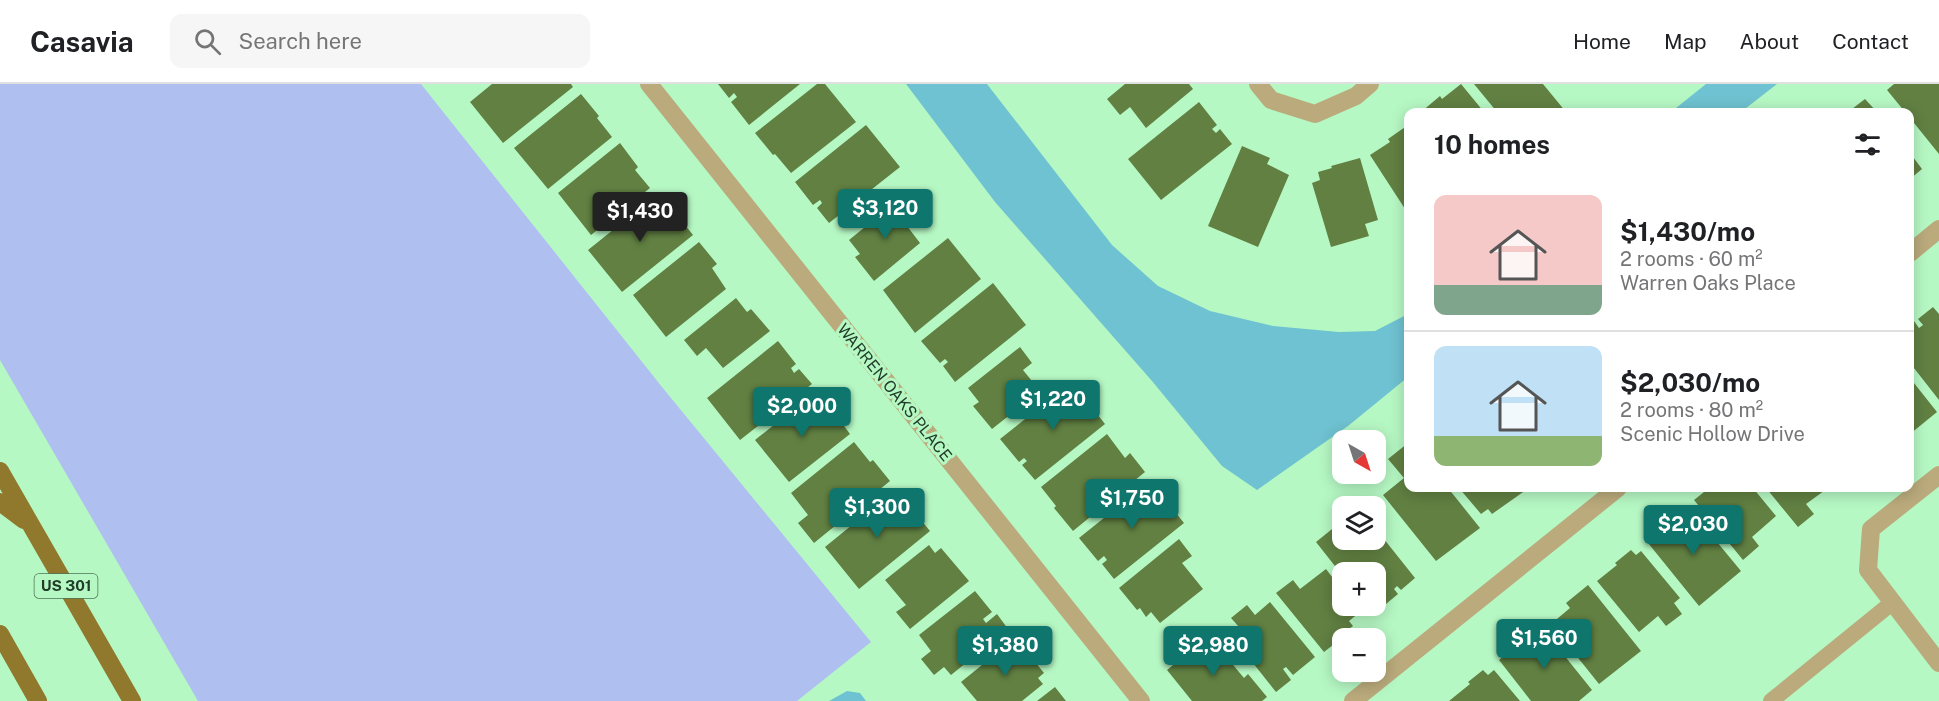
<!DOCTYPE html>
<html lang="en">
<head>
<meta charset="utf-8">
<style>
  body { margin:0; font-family:"Public Sans",sans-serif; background:#f6f6f6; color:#202124; height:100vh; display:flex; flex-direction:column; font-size:22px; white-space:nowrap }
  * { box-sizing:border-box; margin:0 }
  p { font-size:20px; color:#757577 }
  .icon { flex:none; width:33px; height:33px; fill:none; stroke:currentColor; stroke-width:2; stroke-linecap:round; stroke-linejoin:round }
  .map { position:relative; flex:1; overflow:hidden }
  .sheet { position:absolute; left:1404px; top:24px; width:510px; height:384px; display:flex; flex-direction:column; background:#fff; border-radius:12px; box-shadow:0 3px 15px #0003 }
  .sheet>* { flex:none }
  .needle { width:39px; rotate:141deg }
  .buttons { position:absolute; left:1332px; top:346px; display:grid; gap:12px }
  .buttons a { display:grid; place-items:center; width:54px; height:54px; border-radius:12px; background:#fff; box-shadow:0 3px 15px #0003; font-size:30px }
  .price { position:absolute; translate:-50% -51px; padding:0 14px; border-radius:6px; background:#0f766e; color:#fff; font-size:20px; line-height:39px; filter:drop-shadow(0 2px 3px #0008) }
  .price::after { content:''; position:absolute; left:50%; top:36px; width:18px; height:14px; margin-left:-9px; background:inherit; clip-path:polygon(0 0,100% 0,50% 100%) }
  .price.on { background:#222; color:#fff }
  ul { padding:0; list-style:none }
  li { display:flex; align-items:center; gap:18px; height:150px; padding:0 30px }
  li+li { border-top:2px solid #e0e0e0 }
  li span { display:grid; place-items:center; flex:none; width:168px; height:120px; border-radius:12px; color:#555 }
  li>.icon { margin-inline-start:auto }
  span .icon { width:72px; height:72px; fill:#fffc; stroke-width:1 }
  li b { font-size:26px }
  h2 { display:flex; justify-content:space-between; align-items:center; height:72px; padding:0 30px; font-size:26px }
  header { display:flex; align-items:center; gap:36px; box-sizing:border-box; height:84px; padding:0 30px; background:#fff; border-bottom:2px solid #e0e0e0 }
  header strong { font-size:28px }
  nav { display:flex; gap:33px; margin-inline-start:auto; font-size:21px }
  .search { width:420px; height:54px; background:#f6f6f6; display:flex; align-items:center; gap:15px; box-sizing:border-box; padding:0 21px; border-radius:12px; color:#757577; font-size:22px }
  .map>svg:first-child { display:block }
  .green { fill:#afbff0 }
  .water { fill:#6fc2d1 }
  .building { fill:#618042 }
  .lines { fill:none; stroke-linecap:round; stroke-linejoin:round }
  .lane { stroke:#baaa7c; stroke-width:16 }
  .street { stroke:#baaa7c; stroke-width:18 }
  .primary { stroke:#90782d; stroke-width:18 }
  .labels { text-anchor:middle; stroke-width:6; stroke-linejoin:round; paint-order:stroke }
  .shield { fill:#b6f8c4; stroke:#4e7457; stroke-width:1.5 }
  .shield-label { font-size:15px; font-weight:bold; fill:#213c28 }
  .street-label { font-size:16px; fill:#213c28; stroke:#b6f8c4 }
</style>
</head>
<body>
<header>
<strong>Casavia</strong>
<div class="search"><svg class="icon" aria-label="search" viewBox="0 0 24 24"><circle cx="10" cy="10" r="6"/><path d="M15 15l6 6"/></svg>Search here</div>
<nav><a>Home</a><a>Map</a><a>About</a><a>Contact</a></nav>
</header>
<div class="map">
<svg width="1939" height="617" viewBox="0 0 1939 617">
  <rect width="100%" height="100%" fill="#b6f8c4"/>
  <!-- green -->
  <polygon class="green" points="0,0 421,0 662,303 871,558 797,617 198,617 0,276"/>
  <!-- water -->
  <g class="water">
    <polygon points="906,0 987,0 1112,161 1158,202 1210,227 1273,242 1339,248 1375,247 1408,230 1408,293 1348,342 1257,406 1222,382 1152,297 995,118"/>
    <polygon points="1706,0 1777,0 1741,28 1671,28"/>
    <polygon points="847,607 860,609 866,617 829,617"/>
  </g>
  <!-- building -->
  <g class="building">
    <polygon points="492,0 571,0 573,3 503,59 470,18"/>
    <polygon points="718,0 800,0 749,41 731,18 737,13 734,9 729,14"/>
    <polygon points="817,0 825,0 856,38 791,89 775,70 773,71 755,49"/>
    <polygon points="1125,0 1189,0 1193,5 1146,44 1130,23 1120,31 1107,15"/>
    <polygon points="1461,0 1484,28 1421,28 1440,12 1442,15"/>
    <polygon points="1474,0 1543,0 1566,28 1497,28"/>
    <polygon points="1894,0 1939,0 1939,70 1910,34 1910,28 1905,28 1887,6"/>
    <polygon points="581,10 599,32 597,34 612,53 548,105 514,64"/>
    <polygon points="1865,15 1877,28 1848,28"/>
    <polygon points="1199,18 1217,41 1212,45 1216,49 1220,45 1232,60 1161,116 1128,75"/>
    <polygon points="866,41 900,83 829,139 817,124 822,119 820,116 813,121 795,98"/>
    <polygon points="1408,41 1408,127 1407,128 1370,71 1390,58 1388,55"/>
    <polygon points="620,59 638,83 635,86 650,104 591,151 558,109"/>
    <polygon points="1242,62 1270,74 1267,80 1289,91 1258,163 1208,142"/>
    <polygon points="1910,69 1922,85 1910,95"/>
    <polygon points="1360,74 1378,136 1365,140 1369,152 1331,163 1312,99 1320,96 1318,88 1332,84 1331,82"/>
    <polygon points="659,109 671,124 666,128 669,132 674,127 693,151 622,208 588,166"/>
    <polygon points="901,114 914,130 904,138 920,159 874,197 855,173 860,170 849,156"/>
    <polygon points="948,154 981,195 915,249 883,206"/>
    <polygon points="699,158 717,180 712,184 726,205 666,253 633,211"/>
    <polygon points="993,199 1026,241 955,298 943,282 948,278 945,275 940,279 921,257"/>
    <polygon points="736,214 747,228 751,225 770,247 723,284 706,264 697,272 684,256"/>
    <polygon points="1933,223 1939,230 1939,316 1910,279 1910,241 1914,237 1919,244 1923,241 1918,235"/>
    <polygon points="778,257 796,280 791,284 794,289 799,285 812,300 740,356 707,314"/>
    <polygon points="1020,263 1032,279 1023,286 1040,307 992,345 973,322 979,318 968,304"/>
    <polygon points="1910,294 1937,328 1910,350"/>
    <polygon points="1072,298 1105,340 1035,396 1022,381 1027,377 1024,374 1019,378 1000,355"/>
    <polygon points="813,310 829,330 833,327 850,350 789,398 755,356"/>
    <polygon points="1107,350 1125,374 1130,369 1145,388 1073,447 1054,424 1056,422 1041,403"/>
    <polygon points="854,358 870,378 873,376 890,397 814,459 798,439 808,431 791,409"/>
    <polygon points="1408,359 1408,404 1448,404 1480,444 1436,477 1383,411 1404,394 1388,375"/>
    <polygon points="1150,397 1184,439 1114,495 1102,480 1107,476 1104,472 1098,477 1079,454"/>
    <polygon points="1459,404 1529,404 1492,430 1488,425 1481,430"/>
    <polygon points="1709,404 1753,404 1776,432 1752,453 1759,462 1743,476 1694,416"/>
    <polygon points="1766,404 1828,404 1806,420 1814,430 1798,443"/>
    <polygon points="895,406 908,421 903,425 906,429 911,424 930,447 859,505 825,463"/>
    <polygon points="1688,423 1741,487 1699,522 1644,454 1667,436 1669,438"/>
    <polygon points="1342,437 1342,456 1376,456 1376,445 1415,494 1401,506 1397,502 1394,505 1398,510 1374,530 1368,522 1376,522 1376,489 1342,489 1342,491 1316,458"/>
    <polygon points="1179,455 1192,472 1182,479 1203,505 1160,539 1151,528 1146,533 1140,524 1137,526 1119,504"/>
    <polygon points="929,461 935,469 941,464 969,497 910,545 896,528 906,521 885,496"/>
    <polygon points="1631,466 1636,471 1641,467 1680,514 1674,519 1682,530 1666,542 1658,532 1639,548 1597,497 1617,481 1615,479"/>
    <polygon points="1326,485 1342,506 1342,522 1356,522 1360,528 1349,537 1353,542 1345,548 1347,550 1324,568 1276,509 1293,496 1300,505"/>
    <polygon points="1588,501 1641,567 1599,600 1551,540 1570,524 1566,519"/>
    <polygon points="975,507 992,528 983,535 986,539 997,530 1008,545 951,591 944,583 934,591 921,575 931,567 919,551"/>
    <polygon points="1270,518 1315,573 1293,591 1286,583 1283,585 1291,596 1276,608 1230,550 1239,543 1231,534 1247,521 1255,531"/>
    <polygon points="1539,540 1592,606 1579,617 1531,617 1499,576"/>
    <polygon points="1209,552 1244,594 1248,590 1267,613 1262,617 1192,617 1167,586"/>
    <polygon points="1013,556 1028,576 1031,573 1044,589 1038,594 1043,600 1022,617 977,617 961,598"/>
    <polygon points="1483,586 1488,591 1494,586 1520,617 1449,617 1470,600 1468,598"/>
    <polygon points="1055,603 1066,617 1037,617"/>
  </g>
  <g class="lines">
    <!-- lane -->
    <polyline class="lane" points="1771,617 1893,518"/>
    <!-- street -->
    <g class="street">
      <polyline points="649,0 1141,617"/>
      <polyline points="1258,0 1271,16 1315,30 1356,12 1370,0"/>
      <polyline points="1910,169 1939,145"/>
      <polyline points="1939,391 1871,445 1868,486 1939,579"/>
      <polyline points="1353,617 1618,404"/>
    </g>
    <!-- primary -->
    <g class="primary">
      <polyline points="0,387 132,617"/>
      <polyline points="0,418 24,436"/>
      <polyline points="0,550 38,617"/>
    </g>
  </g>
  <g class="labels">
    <!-- shield labels -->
    <rect class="shield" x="34.5" y="490" width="63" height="24" rx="4.5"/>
    <g class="shield-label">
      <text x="66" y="507">US 301</text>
    </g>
    <!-- street labels -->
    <g class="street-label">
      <text transform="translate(895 308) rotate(51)" y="6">WARREN OAKS PLACE</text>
    </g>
  </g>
</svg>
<div class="buttons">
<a><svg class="needle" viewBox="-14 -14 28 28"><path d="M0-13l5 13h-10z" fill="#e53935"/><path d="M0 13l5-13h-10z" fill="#757577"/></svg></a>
<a><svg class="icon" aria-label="layers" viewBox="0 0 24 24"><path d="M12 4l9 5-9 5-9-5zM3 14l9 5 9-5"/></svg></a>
<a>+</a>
<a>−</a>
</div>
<b class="price" style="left:885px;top:156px">$3,120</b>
<b class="price on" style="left:640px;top:159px">$1,430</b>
<b class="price" style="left:1053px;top:347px">$1,220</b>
<b class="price" style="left:802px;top:354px">$2,000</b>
<b class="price" style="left:1132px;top:446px">$1,750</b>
<b class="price" style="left:877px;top:455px">$1,300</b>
<b class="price" style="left:1693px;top:472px">$2,030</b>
<b class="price" style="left:1544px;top:586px">$1,560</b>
<b class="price" style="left:1005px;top:593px">$1,380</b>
<b class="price" style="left:1213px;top:593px">$2,980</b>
<section class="sheet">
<h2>10 homes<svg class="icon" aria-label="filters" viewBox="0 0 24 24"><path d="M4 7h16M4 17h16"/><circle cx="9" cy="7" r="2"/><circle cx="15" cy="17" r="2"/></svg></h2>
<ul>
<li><span style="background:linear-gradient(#f6c9c9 75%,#7fa58c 0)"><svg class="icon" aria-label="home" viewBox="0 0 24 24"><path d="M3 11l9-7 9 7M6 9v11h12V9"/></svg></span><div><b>$1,430/mo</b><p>2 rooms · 60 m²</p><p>Warren Oaks Place</p></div></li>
<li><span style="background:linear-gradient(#bfe0f5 75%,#8fb573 0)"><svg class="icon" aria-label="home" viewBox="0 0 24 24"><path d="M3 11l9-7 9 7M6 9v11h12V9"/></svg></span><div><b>$2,030/mo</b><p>2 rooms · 80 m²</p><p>Scenic Hollow Drive</p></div></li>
</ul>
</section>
</div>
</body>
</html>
